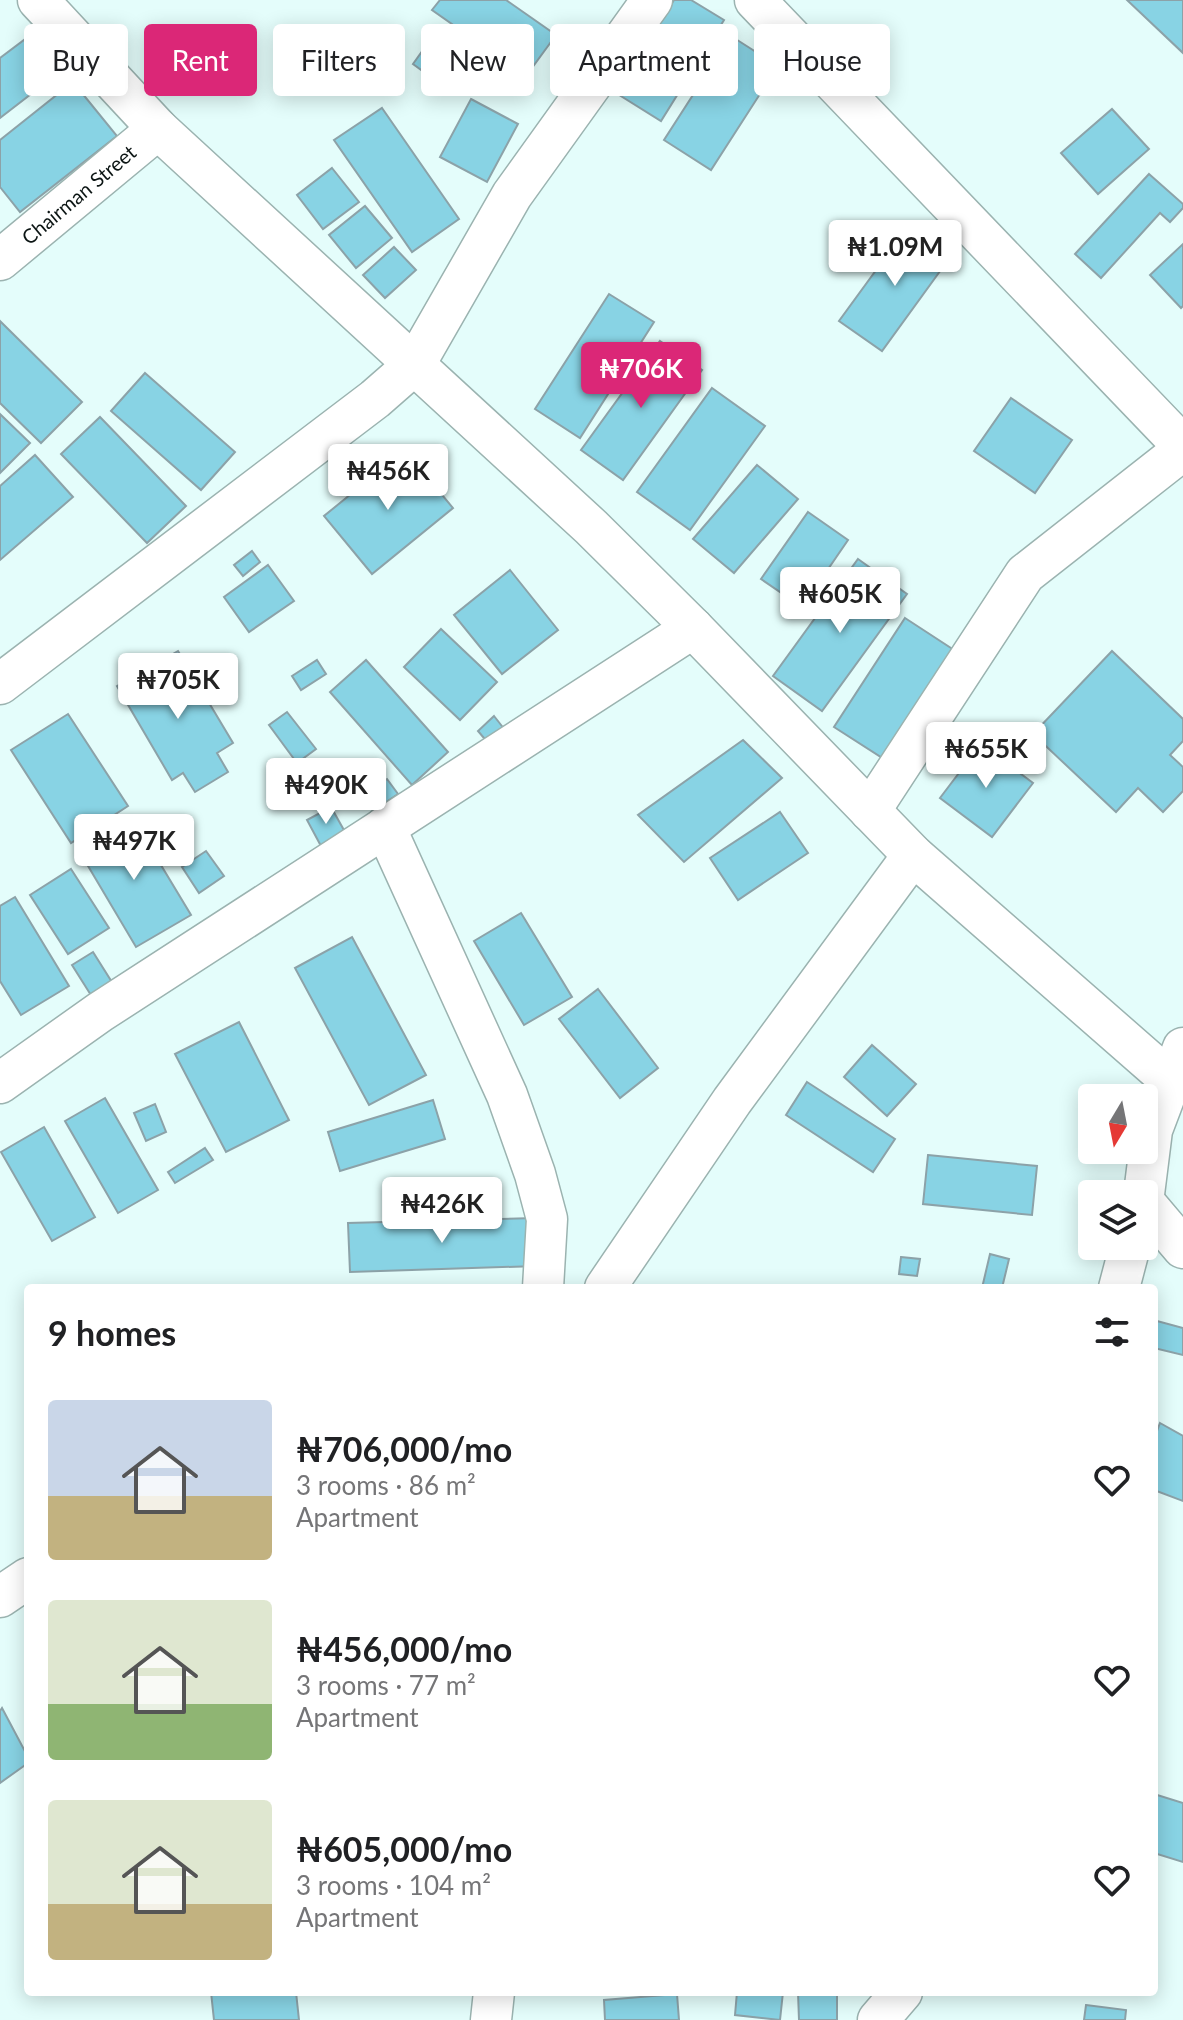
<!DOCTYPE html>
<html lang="en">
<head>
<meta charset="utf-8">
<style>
  body { margin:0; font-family:Lato,sans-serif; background:#f2f2f2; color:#202124; height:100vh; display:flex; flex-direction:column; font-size:30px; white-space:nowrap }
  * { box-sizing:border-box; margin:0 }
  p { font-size:26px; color:#757577 }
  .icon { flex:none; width:44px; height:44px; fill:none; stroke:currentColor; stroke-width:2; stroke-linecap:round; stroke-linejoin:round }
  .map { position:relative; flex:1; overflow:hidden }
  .side { position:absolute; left:24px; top:1284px; width:1134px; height:712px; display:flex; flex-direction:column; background:#fff; border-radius:8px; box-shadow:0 4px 20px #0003 }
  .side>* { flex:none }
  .top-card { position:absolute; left:24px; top:24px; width:1136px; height:72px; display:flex; gap:16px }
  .needle { width:52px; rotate:190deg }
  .fabs { position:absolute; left:1078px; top:1084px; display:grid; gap:16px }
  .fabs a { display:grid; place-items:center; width:80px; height:80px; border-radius:8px; background:#fff; box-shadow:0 4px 20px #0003; font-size:40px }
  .price { position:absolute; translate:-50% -68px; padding:0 18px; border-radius:8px; background:#fff; color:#222; font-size:26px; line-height:52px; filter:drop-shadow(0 2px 4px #0008) }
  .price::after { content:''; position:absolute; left:50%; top:48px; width:24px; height:18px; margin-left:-12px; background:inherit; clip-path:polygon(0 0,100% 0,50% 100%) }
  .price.on { background:#db2777; color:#fff }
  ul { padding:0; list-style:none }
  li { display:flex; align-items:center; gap:24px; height:200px; padding:0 24px }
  li span { display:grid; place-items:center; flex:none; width:224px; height:160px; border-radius:8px; color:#555 }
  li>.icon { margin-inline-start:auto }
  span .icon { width:96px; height:96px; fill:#fffc; stroke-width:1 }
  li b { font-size:34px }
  h2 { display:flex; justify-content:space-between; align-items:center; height:96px; padding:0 24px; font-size:34px }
  .chip { padding:0 28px; border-radius:8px; background:#fff; box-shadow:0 4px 20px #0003; font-size:28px; line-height:72px }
  .chip.on { background:#db2777; color:#fff }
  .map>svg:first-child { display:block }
  .building { fill:#88d3e4; stroke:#8ca2a8; stroke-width:2 }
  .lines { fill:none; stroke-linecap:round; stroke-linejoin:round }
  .minor-casing { stroke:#9bb3b0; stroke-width:43 }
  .minor { stroke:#fff; stroke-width:40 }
  .labels { text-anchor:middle; stroke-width:6; stroke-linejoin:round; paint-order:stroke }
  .street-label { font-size:20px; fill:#0c1514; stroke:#fff }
</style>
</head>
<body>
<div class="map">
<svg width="1183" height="2020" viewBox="0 0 1183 2020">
  <rect width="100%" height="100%" fill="#e4fdfb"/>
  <!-- building -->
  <g class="building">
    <polygon points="440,0 506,0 556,35 526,76 432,10"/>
    <polygon points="674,0 691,0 724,20 661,121 616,93"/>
    <polygon points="1127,0 1183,0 1183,53"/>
    <polygon points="731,36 778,66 711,170 664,140"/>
    <polygon points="24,40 53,77 0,118 0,58"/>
    <polygon points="428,43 470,73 454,94 413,64"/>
    <polygon points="73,82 117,136 20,212 0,187 0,140"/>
    <polygon points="471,99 518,124 487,182 440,157"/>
    <polygon points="382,108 459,219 412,252 334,140"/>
    <polygon points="1112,109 1149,149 1098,194 1061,153"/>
    <polygon points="332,168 359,202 323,229 297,195"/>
    <polygon points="1149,174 1183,204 1183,208 1170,222 1160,213 1101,278 1075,254"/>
    <polygon points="365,206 392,238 356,268 329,235"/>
    <polygon points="909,225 951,256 882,351 839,321"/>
    <polygon points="1183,244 1183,306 1181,308 1150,275"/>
    <polygon points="394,247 416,270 385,298 363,275"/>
    <polygon points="609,294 654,322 580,438 535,409"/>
    <polygon points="0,321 82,402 41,443 0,403"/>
    <polygon points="660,341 702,370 623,480 581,450"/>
    <polygon points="145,373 235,452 201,490 111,411"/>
    <polygon points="712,388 765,426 690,530 637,492"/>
    <polygon points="1011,398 1072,440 1035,493 974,451"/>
    <polygon points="0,414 30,443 0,473"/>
    <polygon points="100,417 186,506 147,543 61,454"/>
    <polygon points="405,450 453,508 372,574 324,516"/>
    <polygon points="35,455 73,497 0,560 0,486"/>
    <polygon points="757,465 798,499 734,573 693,539"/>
    <polygon points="808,512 848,540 802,607 761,579"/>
    <polygon points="252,551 260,562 243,576 234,565"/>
    <polygon points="858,559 907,594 822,711 773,676"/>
    <polygon points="268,565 294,601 249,632 224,597"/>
    <polygon points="510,570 558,630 502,674 454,615"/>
    <polygon points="905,618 954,650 884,759 834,727"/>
    <polygon points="441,629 497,682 460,720 404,667"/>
    <polygon points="178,651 233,743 217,753 228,772 195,792 183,773 172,780 117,686"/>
    <polygon points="1112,651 1183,719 1183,741 1170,755 1183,767 1183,791 1163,812 1138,788 1116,812 1033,734"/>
    <polygon points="317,660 326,674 301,690 292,676"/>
    <polygon points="366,660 448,752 412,785 330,692"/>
    <polygon points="287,712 316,749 297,763 269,725"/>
    <polygon points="68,714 128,806 71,843 11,750"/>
    <polygon points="494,716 505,730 489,744 478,731"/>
    <polygon points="743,740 782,778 684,862 638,815"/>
    <polygon points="981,744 1033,783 992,837 940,798"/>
    <polygon points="387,779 398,794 379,807 369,791"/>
    <polygon points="331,807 345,832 321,846 307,820"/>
    <polygon points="780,812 808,853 738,900 710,858"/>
    <polygon points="132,817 191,915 136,947 78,849"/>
    <polygon points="206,851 224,876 199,893 182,867"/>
    <polygon points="71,869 109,928 68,954 30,895"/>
    <polygon points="15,897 69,986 21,1015 0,981 0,906"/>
    <polygon points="521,913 572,997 524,1025 474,941"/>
    <polygon points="352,937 426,1075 369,1105 295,968"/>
    <polygon points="93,952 115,987 94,1000 72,965"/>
    <polygon points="598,989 658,1068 620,1098 559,1019"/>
    <polygon points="239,1022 289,1120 226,1152 175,1054"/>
    <polygon points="872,1045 916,1084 887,1116 844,1077"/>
    <polygon points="807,1082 895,1139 873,1172 786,1115"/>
    <polygon points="105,1098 158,1190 118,1213 65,1121"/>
    <polygon points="433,1100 445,1139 340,1171 328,1132"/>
    <polygon points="155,1104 166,1132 146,1141 134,1113"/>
    <polygon points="44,1127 95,1217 52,1241 1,1152"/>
    <polygon points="205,1148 213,1160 175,1183 168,1172"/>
    <polygon points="928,1155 1037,1166 1032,1215 923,1204"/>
    <polygon points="535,1218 537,1266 350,1272 348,1223"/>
    <polygon points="990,1254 1009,1259 1002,1288 982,1288"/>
    <polygon points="901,1257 920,1259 917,1276 899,1274"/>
    <polygon points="1157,1321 1183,1328 1183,1355 1154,1348"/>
    <polygon points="1160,1423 1183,1436 1183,1501 1154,1490 1154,1439"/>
    <polygon points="2,1708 28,1757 28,1763 0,1783 0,1711"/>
    <polygon points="1154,1794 1183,1803 1183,1862 1154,1853"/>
    <polygon points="211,1992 296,1992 299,2020 214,2020"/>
    <polygon points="737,1992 783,1992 780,2020 735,2015"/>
    <polygon points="798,1992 837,1992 837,2020 799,2020"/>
    <polygon points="677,1994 679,2020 605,2020 604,2000"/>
    <polygon points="1086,2005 1126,2010 1125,2020 1084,2020"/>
  </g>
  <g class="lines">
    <defs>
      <g id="minor">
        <polyline points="38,0 158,129 591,527 693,628 913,855 1169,1079"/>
        <polyline points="755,0 1183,446"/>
        <polyline points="0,260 158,129"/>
        <polyline points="0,684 375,399 415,364 512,195 652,0"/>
        <polyline points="870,811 1025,574 1183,450"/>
        <polyline points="385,827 507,1095 535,1174 547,1219 543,1288"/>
        <polyline points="0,1083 100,1012 693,628"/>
        <polyline points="1144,1194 1152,1130 1183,1048"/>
        <polyline points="1144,1202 1183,1248"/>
        <polyline points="605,1288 732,1101 913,855"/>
        <polyline points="1119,1288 1130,1246"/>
        <polyline points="0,1597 28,1578"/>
        <polyline points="491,2020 494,1992"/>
        <polyline points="878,2020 902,1992"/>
      </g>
    </defs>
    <!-- minor casing -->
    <use href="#minor" class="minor-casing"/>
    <!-- minor -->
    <use href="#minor" class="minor"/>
  </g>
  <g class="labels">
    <!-- street labels -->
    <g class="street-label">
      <text transform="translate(79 195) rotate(-40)" y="7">Chairman Street</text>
    </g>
  </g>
</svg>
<div class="fabs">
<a><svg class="needle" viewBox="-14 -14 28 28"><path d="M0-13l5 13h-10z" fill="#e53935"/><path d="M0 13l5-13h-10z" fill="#757577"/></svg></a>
<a><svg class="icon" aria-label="layers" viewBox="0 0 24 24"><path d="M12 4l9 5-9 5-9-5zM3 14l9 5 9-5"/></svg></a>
</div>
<b class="price" style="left:895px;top:288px">₦1.09M</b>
<b class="price on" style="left:641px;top:410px">₦706K</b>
<b class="price" style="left:388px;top:512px">₦456K</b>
<b class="price" style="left:840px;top:635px">₦605K</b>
<b class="price" style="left:178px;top:721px">₦705K</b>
<b class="price" style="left:986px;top:790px">₦655K</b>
<b class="price" style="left:326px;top:826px">₦490K</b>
<b class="price" style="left:134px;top:882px">₦497K</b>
<b class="price" style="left:442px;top:1245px">₦426K</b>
<div class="top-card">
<a class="chip">Buy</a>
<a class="chip on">Rent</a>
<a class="chip">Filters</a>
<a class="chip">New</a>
<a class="chip">Apartment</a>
<a class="chip">House</a>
</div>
<section class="side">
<h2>9 homes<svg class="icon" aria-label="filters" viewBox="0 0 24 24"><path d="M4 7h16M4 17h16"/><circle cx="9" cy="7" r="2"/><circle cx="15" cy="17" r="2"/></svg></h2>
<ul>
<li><span style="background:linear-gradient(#c9d6e8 60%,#c2b280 0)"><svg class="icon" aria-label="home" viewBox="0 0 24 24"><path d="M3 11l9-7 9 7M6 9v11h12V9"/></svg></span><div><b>₦706,000/mo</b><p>3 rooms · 86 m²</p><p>Apartment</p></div><svg class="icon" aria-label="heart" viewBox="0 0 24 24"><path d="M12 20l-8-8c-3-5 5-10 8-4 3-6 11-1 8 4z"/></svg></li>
<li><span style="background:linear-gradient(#dfe7d0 65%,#8fb573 0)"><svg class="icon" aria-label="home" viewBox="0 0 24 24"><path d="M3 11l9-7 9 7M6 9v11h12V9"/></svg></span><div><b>₦456,000/mo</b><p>3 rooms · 77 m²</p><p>Apartment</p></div><svg class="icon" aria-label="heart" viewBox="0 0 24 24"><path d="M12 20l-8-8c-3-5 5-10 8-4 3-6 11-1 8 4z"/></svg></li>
<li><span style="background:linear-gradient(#dfe7d0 65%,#c2b280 0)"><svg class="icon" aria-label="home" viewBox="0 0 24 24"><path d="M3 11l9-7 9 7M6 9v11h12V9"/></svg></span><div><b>₦605,000/mo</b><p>3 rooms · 104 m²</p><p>Apartment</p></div><svg class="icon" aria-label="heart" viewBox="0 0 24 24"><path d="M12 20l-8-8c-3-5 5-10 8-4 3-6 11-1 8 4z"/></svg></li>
</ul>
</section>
</div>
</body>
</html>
